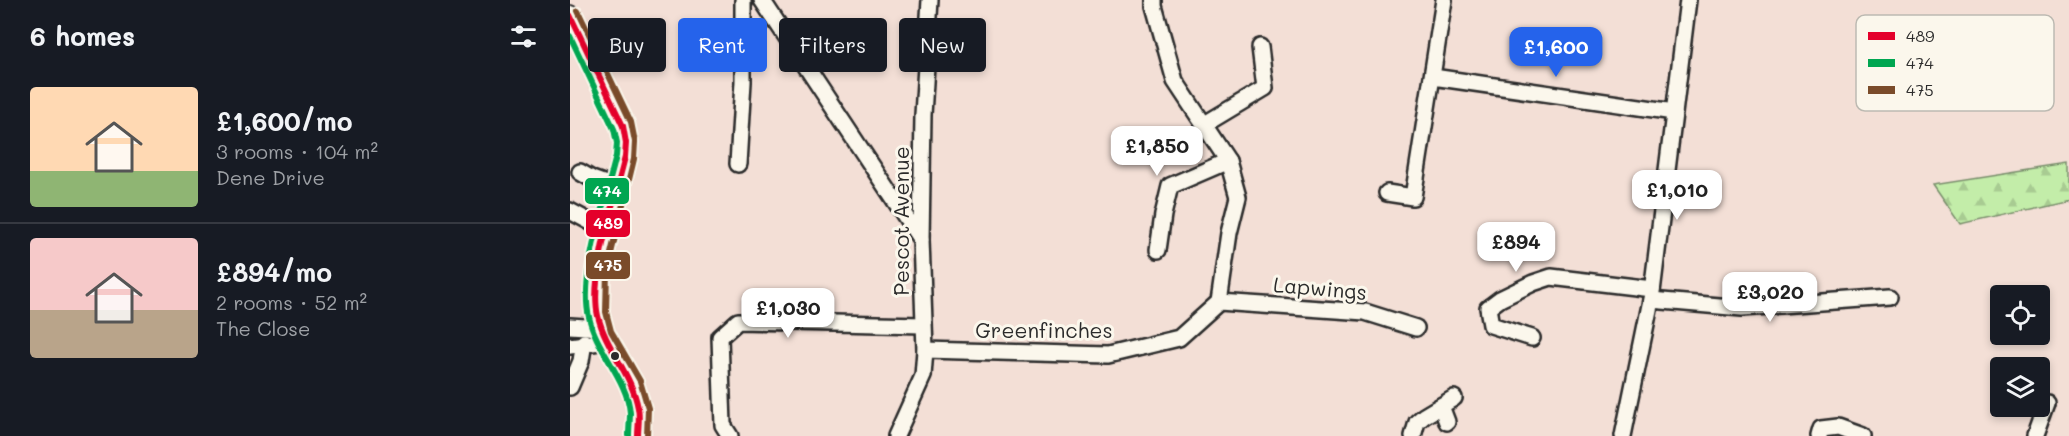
<!DOCTYPE html>
<html lang="en">
<head>
<meta charset="utf-8">
<style>
  body { margin:0; font-family:Mali,sans-serif; background:#242831; color:#f1f3f6; height:100vh; display:flex; flex-direction:column; font-size:22px; white-space:nowrap }
  * { box-sizing:border-box; margin:0 }
  p { font-size:20px; color:#9ea1a6 }
  .icon { flex:none; width:33px; height:33px; fill:none; stroke:currentColor; stroke-width:2; stroke-linecap:round; stroke-linejoin:round }
  .map { position:relative; flex:1; overflow:hidden }
  .sheet { display:flex; flex-direction:column; background:#171b24; width:570px }
  .sheet>* { flex:none }
  .guide { position:absolute; left:18px; top:18px; width:570px; height:54px; display:flex; gap:12px }
  .buttons { position:absolute; left:1420px; top:285px; display:grid; gap:12px }
  .buttons a { display:grid; place-items:center; width:60px; height:60px; border-radius:6px; background:#171b24; box-shadow:0 3px 9px #0003; font-size:30px }
  .price { position:absolute; translate:-50% -51px; padding:0 14px; border-radius:12px; background:#fff; color:#222; font-size:20px; line-height:39px; filter:drop-shadow(0 2px 3px #0008) }
  .price::after { content:''; position:absolute; left:50%; top:36px; width:18px; height:14px; margin-left:-9px; background:inherit; clip-path:polygon(0 0,100% 0,50% 100%) }
  .price.selected { background:#2563eb; color:#fff }
  ul { padding:0; list-style:none }
  li { display:flex; align-items:center; gap:18px; height:150px; padding:0 30px }
  li+li { border-top:2px solid #363941 }
  li span { display:grid; place-items:center; flex:none; width:168px; height:120px; border-radius:6px; color:#555 }
  li>.icon { margin-inline-start:auto }
  span .icon { width:72px; height:72px; fill:#fffc; stroke-width:1 }
  li b { font-size:26px }
  h2 { display:flex; justify-content:space-between; align-items:center; height:72px; padding:0 30px; font-size:26px }
  .chip { padding:0 21px; border-radius:6px; background:#171b24; box-shadow:0 3px 9px #0003; font-size:21px; line-height:54px }
  .chip.selected { background:#2563eb; color:#fff }
  main { display:flex; flex:1; min-height:0 }
  .map>svg:first-child { display:block }
  .forest { fill:url(#forest-firs); stroke:#778c6a; stroke-width:1.5 }
  .lines { fill:none; stroke-linecap:round; stroke-linejoin:round }
  .minor-casing { stroke:#2b2b2b; stroke-width:20 }
  .major-casing { stroke:#2b2b2b; stroke-width:22 }
  .minor { stroke:#fbf7ec; stroke-width:15 }
  .major { stroke:#fbf7ec; stroke-width:18 }
  .bus-1-casing { stroke:#fbf7ec; stroke-width:10 }
  .bus-2-casing { stroke:#fbf7ec; stroke-width:10 }
  .bus-3-casing { stroke:#fbf7ec; stroke-width:10 }
  .bus-1 { stroke:#e4002b; stroke-width:6 }
  .bus-2 { stroke:#00a651; stroke-width:6 }
  .bus-3 { stroke:#7a4b2a; stroke-width:6 }
  .bus-dot { fill:#2b2b2b; stroke:#fbf7ec; stroke-width:2 }
  .labels { text-anchor:middle; stroke-width:6; stroke-linejoin:round; paint-order:stroke }
  .street-label { font-size:21px; fill:#2b2b2b; stroke:#fbf7ec }
  .key { fill:#fbf7ec; stroke:#bdbab2; stroke-width:1.5 }
  .key-label { font-size:16px; fill:#2b2b2b }
  .line-badge { stroke:#fbf7ec; stroke-width:2 }
  .badge-label { font-size:16px; text-anchor:middle; font-weight:bold; fill:#fff }
</style>
</head>
<body>
<main>
<section class="sheet">
<h2>6 homes<svg class="icon" aria-label="filters" viewBox="0 0 24 24"><path d="M4 7h16M4 17h16"/><circle cx="9" cy="7" r="2"/><circle cx="15" cy="17" r="2"/></svg></h2>
<ul>
<li><span style="background:linear-gradient(#ffd9b3 70%,#8fb573 0)"><svg class="icon" aria-label="home" viewBox="0 0 24 24"><path d="M3 11l9-7 9 7M6 9v11h12V9"/></svg></span><div><b>£1,600/mo</b><p>3 rooms · 104 m²</p><p>Dene Drive</p></div></li>
<li><span style="background:linear-gradient(#f6c9c9 60%,#b9a48a 0)"><svg class="icon" aria-label="home" viewBox="0 0 24 24"><path d="M3 11l9-7 9 7M6 9v11h12V9"/></svg></span><div><b>£894/mo</b><p>2 rooms · 52 m²</p><p>The Close</p></div></li>
</ul>
</section>
<div class="map">
<svg width="1499" height="436" viewBox="0 0 1499 436">
  <defs>
    <pattern id="forest-firs" width="22" height="20" patternUnits="userSpaceOnUse" patternTransform="scale(1.5)"><rect width="22" height="20" fill="#c3eda9"/><path d="M5 1l3.5 6h-7zM16 11l3.5 6h-7z" fill="#a8cb92"/></pattern>
  </defs>
  <rect width="100%" height="100%" fill="#f3dfd6"/>
  <filter id="ink" filterUnits="userSpaceOnUse"><feTurbulence type="fractalNoise" baseFrequency=".0167" numOctaves="2"/><feDisplacementMap in="SourceGraphic" scale="12" xChannelSelector="R" yChannelSelector="G"/><feConvolveMatrix kernelMatrix="1 2 1 2 8 2 1 2 1" color-interpolation-filters="sRGB"/></filter>
  <g filter="url(#ink)">
    <!-- forest -->
    <polygon class="forest" points="1499,164 1499,199 1390,224 1363,185"/>
    <g class="lines">
      <defs>
        <g id="minor">
          <polyline points="192,0 351,240"/>
          <polyline points="584,0 584,6 605,81 658,161 668,197 659,233 649,302"/>
          <polyline points="863,77 1104,112"/>
          <polyline points="635,124 695,88 690,47"/>
          <polyline points="168,164 173,82 173,0"/>
          <polyline points="10,172 22,179 47,188"/>
          <polyline points="817,193 843,197 874,0"/>
          <polyline points="0,211 37,231"/>
          <polyline points="588,250 593,215 600,186 658,161"/>
          <polyline points="1081,300 1172,308 1320,297"/>
          <polyline points="649,302 795,312 846,328"/>
          <polyline points="0,326 31,328"/>
          <polyline points="962,338 921,325 918,308 930,299 963,283 981,277 1082,289"/>
          <polyline points="0,346 37,341"/>
          <polyline points="355,350 538,355 609,338 649,302"/>
          <polyline points="0,387 11,361 14,342"/>
          <polyline points="871,406 877,422"/>
          <polyline points="160,436 153,425 150,337 168,321 353,325"/>
          <polyline points="326,436 353,376 355,350 351,240 353,115 360,0"/>
          <polyline points="843,436 847,422 854,416 884,398"/>
          <polyline points="1053,436 1081,300 1118,0"/>
          <polyline points="1249,436 1251,429 1268,427 1293,436"/>
          <polyline points="1465,436 1477,403"/>
        </g>
        <polyline id="major" points="0,15 53,126 56,143 55,157 28,269 26,290 27,313 33,334 61,384 69,410 68,436"/>
      </defs>
      <!-- minor casing -->
      <use href="#minor" class="minor-casing"/>
      <!-- major casing -->
      <use href="#major" class="major-casing"/>
      <!-- minor -->
      <use href="#minor" class="minor"/>
      <!-- major -->
      <use href="#major" class="major"/>
      <defs>
        <path id="bus-1" d="M 0,15 L 53,126 L 56,143 L 55,157 C 45,198 19,277 28,316 C 36,349 62,374 68,408 C 70,417 68,427 68,436"/>
        <path id="bus-2" d="M 0,36 L 44,129 L 47,143 L 46,156 C 36,198 9,276 19,317 C 26,350 58,380 60,413 C 60,420 59,428 59,436"/>
        <polyline id="bus-3" points="8,11 61,122 65,142 64,159 37,270 36,312 41,331 70,381 78,408 77,436"/>
      </defs>
      <!-- bus-1 casing -->
      <use href="#bus-1" class="bus-1-casing"/>
      <!-- bus-2 casing -->
      <use href="#bus-2" class="bus-2-casing"/>
      <!-- bus-3 casing -->
      <use href="#bus-3" class="bus-3-casing"/>
      <!-- bus-1 -->
      <use href="#bus-1" class="bus-1"/>
      <!-- bus-2 -->
      <use href="#bus-2" class="bus-2"/>
      <!-- bus-3 -->
      <use href="#bus-3" class="bus-3"/>
    </g>
  </g>
  <!-- markers -->
  <circle class="bus-dot" cx="45" cy="356" r="5"/>
  <g class="labels">
    <!-- street labels -->
    <g class="street-label">
      <text transform="translate(332 221) rotate(-90)" y="7">Pescot Avenue</text>
      <text transform="translate(750 289) rotate(5)" y="7">Lapwings</text>
      <text x="474" y="338">Greenfinches</text>
    </g>
  </g>
  <!-- legend -->
  <rect x="1286" y="15" width="198" height="96" rx="9" class="key"/>
  <rect x="1298" y="32" width="27" height="8" fill="#e4002b"/>
  <rect x="1298" y="59" width="27" height="8" fill="#00a651"/>
  <rect x="1298" y="86" width="27" height="8" fill="#7a4b2a"/>
  <g class="key-label">
    <text x="1336" y="42">489</text>
    <text x="1336" y="69">474</text>
    <text x="1336" y="96">475</text>
  </g>
  <g class="line-badge">
    <rect x="14" y="177" width="46" height="28" rx="6" fill="#00a651"/>
    <rect x="15" y="209" width="46" height="29" rx="6" fill="#e4002b"/>
    <rect x="15" y="251" width="46" height="29" rx="6" fill="#7a4b2a"/>
  </g>
  <g class="badge-label">
    <text x="37" y="197">474</text>
    <text x="38" y="229">489</text>
    <text x="38" y="271">475</text>
  </g>
</svg>
<div class="buttons">
<a><svg class="icon" aria-label="locate" viewBox="0 0 24 24"><circle cx="12" cy="12" r="6"/><path d="M12 2v4M12 18v4M2 12h4M18 12h4"/></svg></a>
<a><svg class="icon" aria-label="layers" viewBox="0 0 24 24"><path d="M12 4l9 5-9 5-9-5zM3 14l9 5 9-5"/></svg></a>
</div>
<b class="price selected" style="left:986px;top:78px">£1,600</b>
<b class="price" style="left:587px;top:177px">£1,850</b>
<b class="price" style="left:1107px;top:221px">£1,010</b>
<b class="price" style="left:946px;top:273px">£894</b>
<b class="price" style="left:1200px;top:323px">£3,020</b>
<b class="price" style="left:218px;top:339px">£1,030</b>
<div class="guide">
<a class="chip">Buy</a>
<a class="chip selected">Rent</a>
<a class="chip">Filters</a>
<a class="chip">New</a>
</div>
</div>
</main>
</body>
</html>
